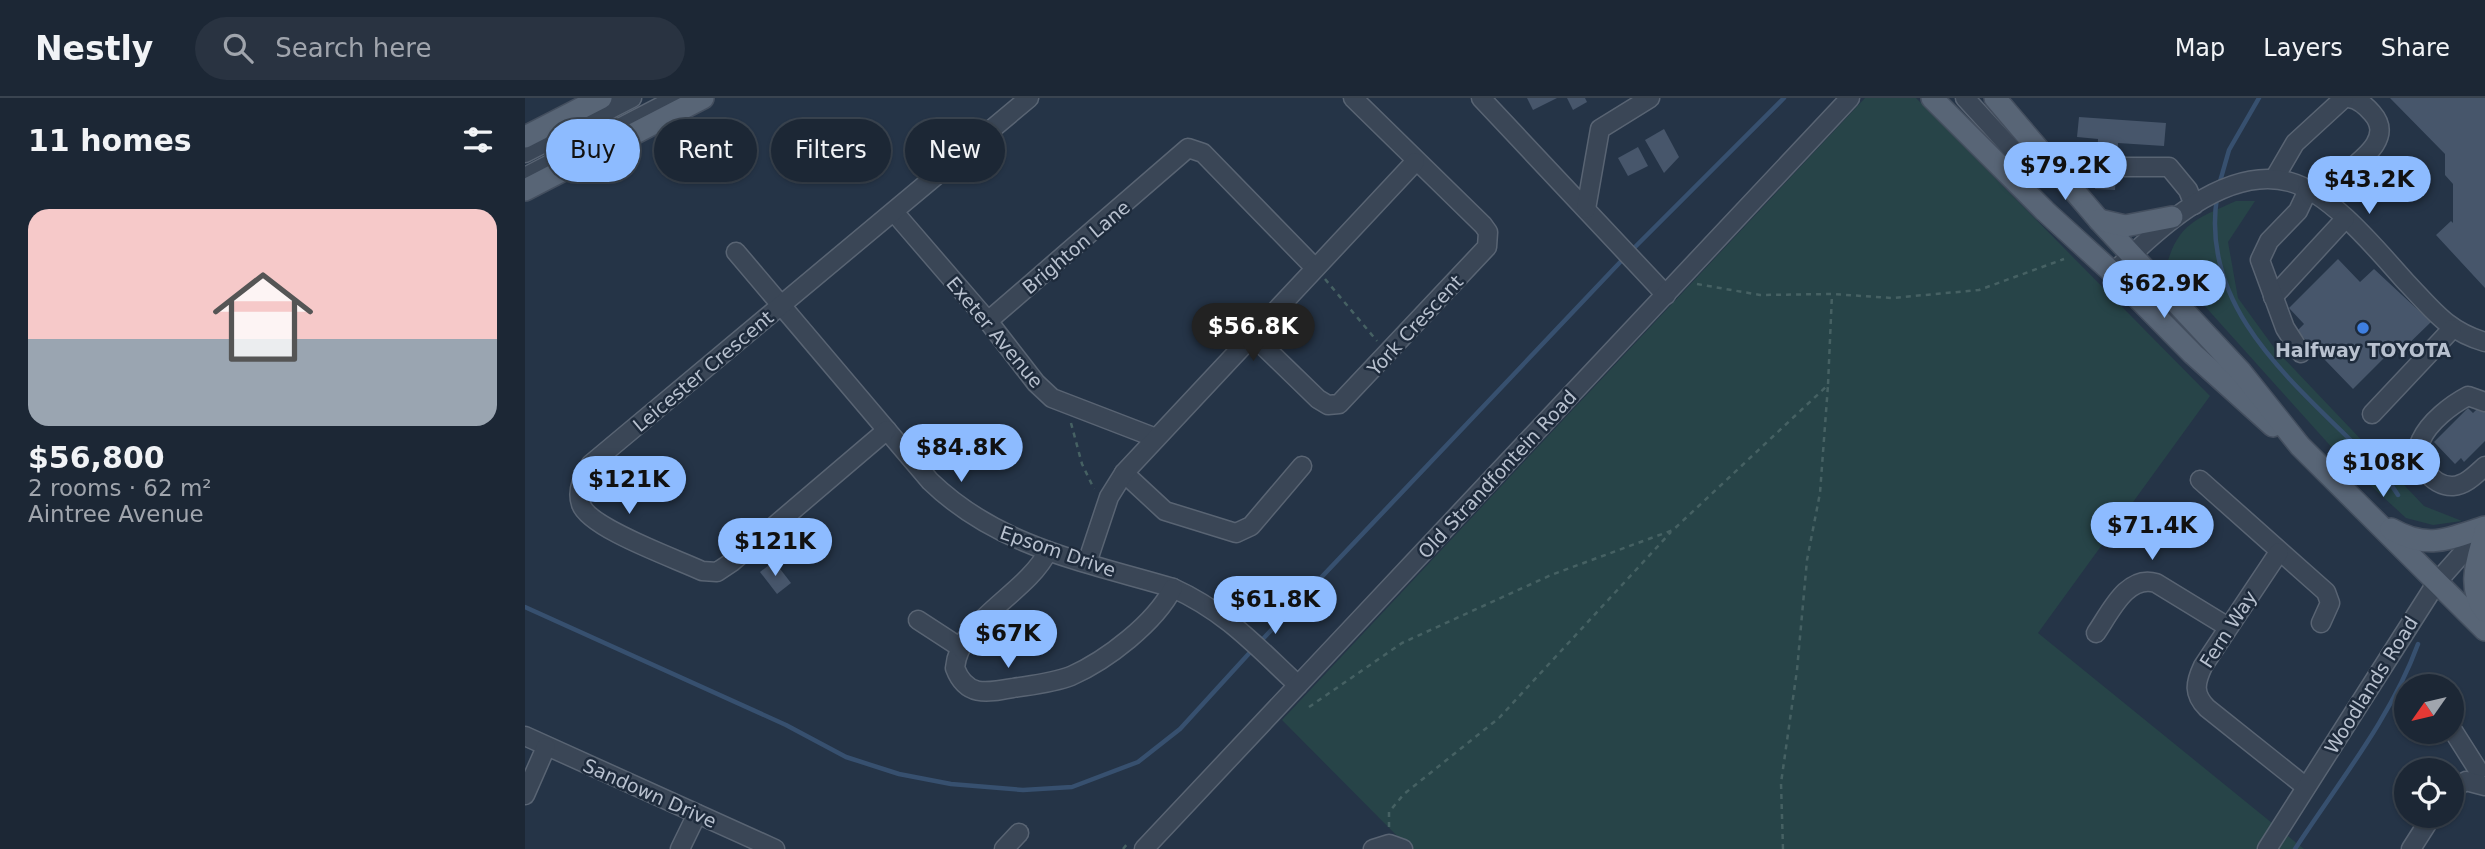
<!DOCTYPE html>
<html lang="en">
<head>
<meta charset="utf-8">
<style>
  body { margin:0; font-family:"DejaVu Sans",sans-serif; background:#293341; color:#f1f3f6; height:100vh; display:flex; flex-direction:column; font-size:26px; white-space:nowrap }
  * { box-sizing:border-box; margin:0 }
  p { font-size:23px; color:#a0a5ad }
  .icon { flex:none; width:38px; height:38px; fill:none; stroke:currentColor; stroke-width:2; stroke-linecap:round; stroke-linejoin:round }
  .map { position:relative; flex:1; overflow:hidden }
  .drawer { display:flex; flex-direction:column; background:#1c2735; width:525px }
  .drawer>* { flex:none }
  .top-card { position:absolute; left:21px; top:21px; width:665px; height:63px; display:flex; gap:14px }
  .needle { width:46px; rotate:236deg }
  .tools { position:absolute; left:1869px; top:576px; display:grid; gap:14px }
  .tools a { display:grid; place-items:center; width:70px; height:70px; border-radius:50%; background:#1c2735; box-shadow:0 2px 5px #0004,0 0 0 2px #3a4450; font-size:35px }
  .price { position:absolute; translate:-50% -60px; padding:0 16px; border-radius:24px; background:#8dbbff; color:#111; font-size:23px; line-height:46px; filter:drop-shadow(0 2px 4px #0008) }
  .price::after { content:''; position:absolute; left:50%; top:42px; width:21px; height:16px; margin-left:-10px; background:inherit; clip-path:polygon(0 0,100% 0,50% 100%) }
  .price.current { background:#222; color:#fff }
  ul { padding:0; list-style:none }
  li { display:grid; align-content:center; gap:14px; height:371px; padding:0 28px }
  li span { display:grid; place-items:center; height:217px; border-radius:21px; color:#555 }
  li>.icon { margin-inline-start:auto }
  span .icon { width:126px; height:126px; fill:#fffc; stroke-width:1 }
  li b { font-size:30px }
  h2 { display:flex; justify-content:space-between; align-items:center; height:84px; padding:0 28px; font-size:30px }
  .pill { padding:0 24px; border-radius:32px; background:#1c2735; box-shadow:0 2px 5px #0004,0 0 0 2px #3a4450; font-size:24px; line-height:63px }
  .pill.current { background:#8dbbff; color:#111 }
  header { display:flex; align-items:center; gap:42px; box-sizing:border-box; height:98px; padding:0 35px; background:#1c2735; border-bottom:2px solid #3a4450 }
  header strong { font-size:33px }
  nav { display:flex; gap:38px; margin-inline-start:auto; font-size:24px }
  .search { width:490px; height:63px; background:#293341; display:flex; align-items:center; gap:18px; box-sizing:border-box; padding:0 24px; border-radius:38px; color:#a0a5ad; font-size:26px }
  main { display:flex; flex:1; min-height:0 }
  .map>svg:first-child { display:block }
  .green { fill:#274448 }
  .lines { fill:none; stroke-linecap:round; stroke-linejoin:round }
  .stream { stroke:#37506f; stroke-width:4.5 }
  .building { fill:#47566b }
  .minor-casing { stroke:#596473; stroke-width:21 }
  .major-casing { stroke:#444f5f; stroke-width:24 }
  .path { stroke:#466163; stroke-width:2.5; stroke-dasharray:5 5; stroke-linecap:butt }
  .minor { stroke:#3a4656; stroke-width:18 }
  .major { stroke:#586576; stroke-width:21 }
  .shop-dot { fill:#3f7fe0; stroke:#1e2b3c; stroke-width:2.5 }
  .labels { text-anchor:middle; stroke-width:5; stroke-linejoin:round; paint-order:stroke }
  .street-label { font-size:19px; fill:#b8c1cf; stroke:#1e2b3c }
  .poi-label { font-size:19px; font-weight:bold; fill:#b8c1cf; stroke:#1e2b3c }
</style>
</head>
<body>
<header>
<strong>Nestly</strong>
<div class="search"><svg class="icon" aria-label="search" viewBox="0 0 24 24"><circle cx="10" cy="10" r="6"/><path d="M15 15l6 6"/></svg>Search here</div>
<nav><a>Map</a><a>Layers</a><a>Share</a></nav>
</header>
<main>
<section class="drawer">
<h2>11 homes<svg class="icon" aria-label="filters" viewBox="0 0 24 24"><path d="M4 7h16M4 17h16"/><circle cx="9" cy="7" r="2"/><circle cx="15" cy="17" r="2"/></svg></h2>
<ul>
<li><span style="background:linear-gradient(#f6c9c9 60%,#9aa5b1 0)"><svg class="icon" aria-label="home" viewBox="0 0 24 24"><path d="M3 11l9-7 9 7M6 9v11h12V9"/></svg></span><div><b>$56,800</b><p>2 rooms · 62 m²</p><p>Aintree Avenue</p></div></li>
</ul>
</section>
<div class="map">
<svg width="1960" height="751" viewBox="0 0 1960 751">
  <rect width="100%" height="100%" fill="#253447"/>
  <!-- green -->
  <g class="green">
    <polygon points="1340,0 1391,0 1685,298 1513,535 1779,751 885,751 757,622"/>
    <path d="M 1711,103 L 1730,103 L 1703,144 L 1713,200 L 1750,251 L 1899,408 L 1937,423 L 1908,427 L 1881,420 L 1819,363 L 1642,166 C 1654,124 1674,120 1711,103 Z"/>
  </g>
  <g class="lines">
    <!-- stream -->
    <g class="stream">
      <polyline points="1694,87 1704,52 1734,0"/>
      <path d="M 1692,99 C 1673,221 1786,297 1859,376 L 1873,397"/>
      <polyline points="1106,153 1259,0"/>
      <polyline points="0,509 261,627 321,659 374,676 426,686 498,692 547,689 613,664 655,631 729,550"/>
      <polyline points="735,544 1100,159"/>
      <path d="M 1770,751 C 1813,685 1866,620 1893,546"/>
    </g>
  </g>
  <!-- building -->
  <g class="building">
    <polygon points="1002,0 1032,0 1008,12"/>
    <polygon points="1042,0 1060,0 1062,4 1048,12"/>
    <polygon points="1865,0 1960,0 1960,190 1911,137 1926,123 1928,125 1928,86 1920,77 1920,56"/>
    <polygon points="1554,19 1641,25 1639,48 1593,45 1590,92 1570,91 1573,41 1552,39"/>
    <polygon points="1139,31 1154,59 1139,75 1120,42"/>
    <polygon points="1113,49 1123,68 1103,78 1093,60"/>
    <polygon points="1813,161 1835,184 1849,171 1906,224 1874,255 1869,250 1828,291 1772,233 1779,226 1764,210"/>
    <polygon points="1954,309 1960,314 1960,343 1939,364 1936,360 1930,366 1909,344 1943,310 1948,315"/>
    <polygon points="249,463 266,485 252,496 235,474"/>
  </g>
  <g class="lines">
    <defs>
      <g id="minor">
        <polyline points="956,0 1141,197"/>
        <polyline points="1440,0 1495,60"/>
        <polyline points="0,55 107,0"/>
        <polyline points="1600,69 1644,69 1663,92 1669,107"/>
        <path d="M 1818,77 C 1837,61 1869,40 1847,15 C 1841,8 1833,1 1824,0"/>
        <polyline points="0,79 152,0"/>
        <polyline points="1749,81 1770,45 1819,0"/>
        <polyline points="1061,111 1075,31 1125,0"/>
        <polyline points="369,114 463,223 511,285 527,300 631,340"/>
        <path d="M 211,154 L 405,383 C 473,449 560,464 648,490 C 701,514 731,548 773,587"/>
        <path d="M 1588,175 C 1630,133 1700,66 1765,84 C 1806,95 1853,153 1881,184 C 1908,212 1922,233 1960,244"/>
        <polyline points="1748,199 1820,121"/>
        <polyline points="463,223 663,50 678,55 790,170"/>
        <polyline points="728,238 793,301 803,307 814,306 962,149 963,134 958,127 828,0"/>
        <polyline points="1776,255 1760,230 1735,162 1744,143 1773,113 1783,92"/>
        <path d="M 1960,304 L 1943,298 C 1926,307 1904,324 1896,342 C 1886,362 1907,389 1928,388 C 1941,387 1951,376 1960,368"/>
        <polyline points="1847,316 1927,231"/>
        <path d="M 362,332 L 207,464 L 192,474 L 177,473 C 152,461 63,430 56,406 C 51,391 59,378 66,366 L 504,0"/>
        <polyline points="599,375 640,413 711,435 726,428 777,368"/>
        <polyline points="1675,382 1801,494 1805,505 1796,525"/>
        <path d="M 523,453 C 502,496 434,522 430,570 C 441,599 461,595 488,590 C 507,587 528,585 546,578 C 582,562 630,525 648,490"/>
        <path d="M 1754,454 L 1678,568 C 1670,585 1668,596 1682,610 L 1781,689"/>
        <polyline points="562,465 584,399 599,375 890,64"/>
        <polyline points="393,522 436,550"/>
        <path d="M 1571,535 C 1585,515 1602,476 1631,485 L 1703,529"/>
        <polyline points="1927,631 1953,672"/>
        <polyline points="0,638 250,751"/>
        <polyline points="1927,691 1941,683 1960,688"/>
        <polyline points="0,697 21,649"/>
        <polyline points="155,751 172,716"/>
        <polyline points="479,751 494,735"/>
        <polyline points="619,751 1325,0"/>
        <polyline points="848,751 864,746 878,751"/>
        <polyline points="1742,751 1912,484 1960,430"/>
        <polyline points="1886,751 1907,718"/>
      </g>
      <g id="major">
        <polyline points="1407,0 1520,113 1588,175 1668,256 1748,328"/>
        <polyline points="1470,0 1574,122 1716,274 1775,348 1960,532"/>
        <polyline points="0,39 76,0"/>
        <polyline points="0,92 178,0"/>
        <polyline points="1574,122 1600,128 1647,119"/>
        <path d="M 1866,431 C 1903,452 1923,441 1960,429"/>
        <path d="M 1960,434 C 1953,461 1941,488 1960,513"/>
      </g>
    </defs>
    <!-- minor casing -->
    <use href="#minor" class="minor-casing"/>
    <!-- major casing -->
    <use href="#major" class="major-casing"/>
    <!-- path -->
    <g class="path">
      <polyline points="800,181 852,243"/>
      <polyline points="1172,186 1235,197 1307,196 1367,200 1454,192 1539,161"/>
      <polyline points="546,325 557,366 569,391"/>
      <polyline points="784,609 877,545 1026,477 1148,432 1303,287 1307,196"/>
      <polyline points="864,729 864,714 879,696 974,620 1146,434"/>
      <polyline points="598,751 603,745"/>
      <polyline points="1258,751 1256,685 1272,572 1282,462 1295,395 1303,287"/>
    </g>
    <!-- minor -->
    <use href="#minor" class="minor"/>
    <!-- major -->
    <use href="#major" class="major"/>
  </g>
  <!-- markers -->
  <circle class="shop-dot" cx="1838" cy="230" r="7"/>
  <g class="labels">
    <!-- street labels -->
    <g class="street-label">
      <text transform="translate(551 149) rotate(-40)" y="7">Brighton Lane</text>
      <text transform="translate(890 227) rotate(-47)" y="7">York Crescent</text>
      <text transform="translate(470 234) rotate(50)" y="7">Exeter Avenue</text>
      <text transform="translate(178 273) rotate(-40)" y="7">Leicester Crescent</text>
      <text transform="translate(972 376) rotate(-47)" y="7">Old Strandfontein Road</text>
      <text transform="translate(533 453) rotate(19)" y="7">Epsom Drive</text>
      <text transform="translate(1703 531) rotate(-57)" y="7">Fern Way</text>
      <text transform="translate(1846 587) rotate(-58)" y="7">Woodlands Road</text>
      <text transform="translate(125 695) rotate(24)" y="7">Sandown Drive</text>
    </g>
    <!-- poi labels -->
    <g class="poi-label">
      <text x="1838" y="259">Halfway TOYOTA</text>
    </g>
  </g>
</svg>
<div class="tools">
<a><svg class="needle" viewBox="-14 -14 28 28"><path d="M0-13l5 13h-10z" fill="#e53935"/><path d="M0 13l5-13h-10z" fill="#a0a5ad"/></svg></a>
<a><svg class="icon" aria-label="locate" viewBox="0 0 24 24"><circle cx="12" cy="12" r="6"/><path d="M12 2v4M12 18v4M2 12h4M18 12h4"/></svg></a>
</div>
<b class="price" style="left:1540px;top:104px">$79.2K</b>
<b class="price" style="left:1844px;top:118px">$43.2K</b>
<b class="price" style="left:1639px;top:222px">$62.9K</b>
<b class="price current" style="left:728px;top:265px">$56.8K</b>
<b class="price" style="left:436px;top:386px">$84.8K</b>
<b class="price" style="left:1858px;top:401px">$108K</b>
<b class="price" style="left:104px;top:418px">$121K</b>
<b class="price" style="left:1627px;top:464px">$71.4K</b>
<b class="price" style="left:250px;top:480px">$121K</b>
<b class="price" style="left:750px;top:538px">$61.8K</b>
<b class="price" style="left:483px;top:572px">$67K</b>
<div class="top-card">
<a class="pill current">Buy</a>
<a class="pill">Rent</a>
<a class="pill">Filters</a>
<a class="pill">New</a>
</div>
</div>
</main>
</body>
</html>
